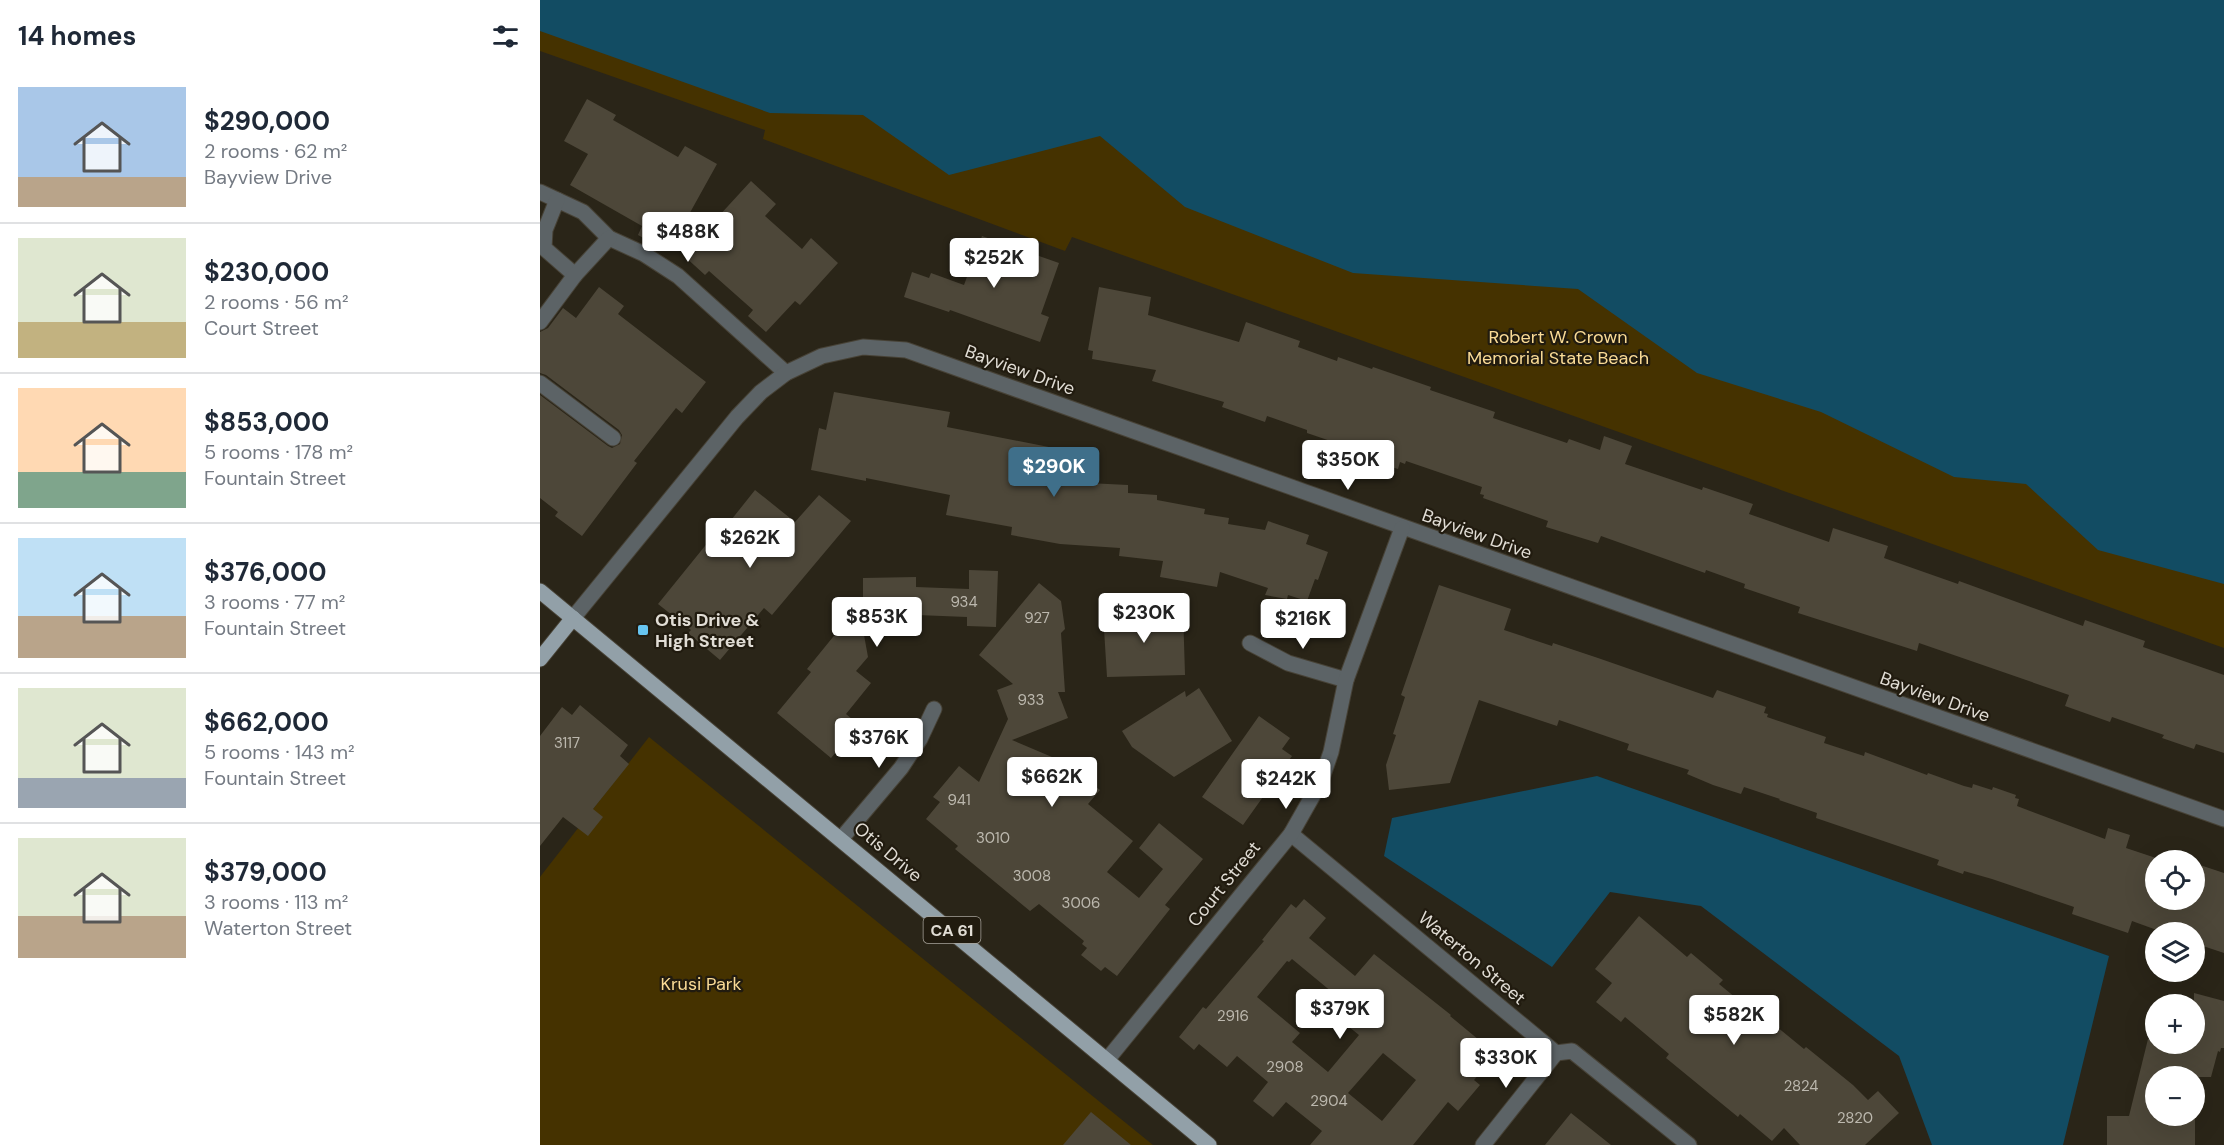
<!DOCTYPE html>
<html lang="en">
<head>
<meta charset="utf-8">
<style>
  body { margin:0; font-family:"DM Sans",sans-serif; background:#f6f6f7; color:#1f2937; height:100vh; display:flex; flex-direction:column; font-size:22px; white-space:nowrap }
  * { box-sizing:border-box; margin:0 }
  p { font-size:20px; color:#747a83 }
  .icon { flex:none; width:33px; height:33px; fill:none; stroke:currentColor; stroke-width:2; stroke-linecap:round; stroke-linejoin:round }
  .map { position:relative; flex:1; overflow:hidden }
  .sheet { display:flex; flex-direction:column; background:#fff; width:540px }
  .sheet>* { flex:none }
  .tools { position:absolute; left:1605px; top:850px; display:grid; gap:12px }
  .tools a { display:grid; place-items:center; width:60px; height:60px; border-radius:50%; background:#fff; box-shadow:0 6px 24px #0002; font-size:30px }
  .price { position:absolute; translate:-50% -51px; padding:0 14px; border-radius:6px; background:#fff; color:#222; font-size:20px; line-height:39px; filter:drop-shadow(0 2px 3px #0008) }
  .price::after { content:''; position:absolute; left:50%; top:36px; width:18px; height:14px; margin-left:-9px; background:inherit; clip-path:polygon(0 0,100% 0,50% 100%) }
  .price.selected { background:#3f6f8a; color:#fff }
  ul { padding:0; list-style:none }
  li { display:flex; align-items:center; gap:18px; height:150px; padding:0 18px }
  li+li { border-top:2px solid #e0e1e3 }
  li span { display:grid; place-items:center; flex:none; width:168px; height:120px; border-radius:0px; color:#555 }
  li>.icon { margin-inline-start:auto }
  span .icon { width:72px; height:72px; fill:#fffc; stroke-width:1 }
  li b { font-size:26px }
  h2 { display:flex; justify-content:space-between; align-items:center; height:72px; padding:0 18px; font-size:26px }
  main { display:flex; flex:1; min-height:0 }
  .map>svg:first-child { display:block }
  .green { fill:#453200 }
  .water { fill:#124c63 }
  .building { fill:#4d4739; fill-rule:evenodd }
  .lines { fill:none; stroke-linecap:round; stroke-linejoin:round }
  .minor-casing { stroke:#474236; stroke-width:17 }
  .major-casing { stroke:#474236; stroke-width:17 }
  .minor { stroke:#5c6366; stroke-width:15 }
  .major { stroke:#92a0a8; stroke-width:15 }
  .poi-dot { fill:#66c4ef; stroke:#211b0f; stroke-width:2 }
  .labels { text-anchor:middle; stroke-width:4.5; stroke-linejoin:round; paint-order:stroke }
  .number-label { font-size:15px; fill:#bcb8ae }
  .shield { fill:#211b0f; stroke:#a7a39a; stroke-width:1.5 }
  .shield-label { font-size:16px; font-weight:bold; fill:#e1ddd5 }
  .park-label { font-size:18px; fill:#fadb96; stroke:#211b0f }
  .street-label { font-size:18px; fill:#e1ddd5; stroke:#211b0f }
  .poi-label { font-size:18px; font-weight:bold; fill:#e1ddd5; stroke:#211b0f; text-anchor:start }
</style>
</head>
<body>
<main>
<section class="sheet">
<h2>14 homes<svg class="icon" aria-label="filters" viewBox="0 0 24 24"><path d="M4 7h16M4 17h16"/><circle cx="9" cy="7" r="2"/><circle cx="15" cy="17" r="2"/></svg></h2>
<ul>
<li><span style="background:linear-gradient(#a9c7e8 75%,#b9a48a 0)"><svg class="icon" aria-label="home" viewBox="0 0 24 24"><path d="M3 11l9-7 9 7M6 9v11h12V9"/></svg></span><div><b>$290,000</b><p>2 rooms · 62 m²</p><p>Bayview Drive</p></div></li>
<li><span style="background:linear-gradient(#dfe7d0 70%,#c2b280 0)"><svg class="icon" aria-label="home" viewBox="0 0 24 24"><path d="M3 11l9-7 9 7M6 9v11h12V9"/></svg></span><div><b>$230,000</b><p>2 rooms · 56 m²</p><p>Court Street</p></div></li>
<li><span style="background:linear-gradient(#ffd9b3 70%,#7fa58c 0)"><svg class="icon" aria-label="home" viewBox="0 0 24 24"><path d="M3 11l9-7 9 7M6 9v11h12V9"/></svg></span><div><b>$853,000</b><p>5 rooms · 178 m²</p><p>Fountain Street</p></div></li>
<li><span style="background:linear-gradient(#bfe0f5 65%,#b9a48a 0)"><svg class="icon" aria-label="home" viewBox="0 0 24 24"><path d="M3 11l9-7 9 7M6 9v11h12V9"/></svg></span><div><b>$376,000</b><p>3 rooms · 77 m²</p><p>Fountain Street</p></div></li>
<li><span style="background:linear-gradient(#dfe7d0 75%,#9aa5b1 0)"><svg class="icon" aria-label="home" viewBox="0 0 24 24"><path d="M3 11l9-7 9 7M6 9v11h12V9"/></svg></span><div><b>$662,000</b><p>5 rooms · 143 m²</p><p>Fountain Street</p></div></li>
<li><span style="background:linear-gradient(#dfe7d0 65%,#b9a48a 0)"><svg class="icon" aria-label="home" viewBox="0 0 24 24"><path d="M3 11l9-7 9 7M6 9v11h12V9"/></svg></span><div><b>$379,000</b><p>3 rooms · 113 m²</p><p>Waterton Street</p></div></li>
</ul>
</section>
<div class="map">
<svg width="1684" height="1145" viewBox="0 0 1684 1145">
  <rect width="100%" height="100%" fill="#2a2518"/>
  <!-- green -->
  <g class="green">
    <polygon points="0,0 1684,0 1684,648 532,237 525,251 223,139 225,130 0,51"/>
    <polygon points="109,737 613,1145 0,1145 0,877"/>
  </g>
  <!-- water -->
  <g class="water">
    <polygon points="0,0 1684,0 1684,584 1558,550 1486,484 1414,477 1281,412 1157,373 1038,289 813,273 645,207 560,136 409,175 323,115 230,113 0,31"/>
    <polygon points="1057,776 1569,956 1523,1145 1392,1145 1359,1056 1161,906 1070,892 1012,967 844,856 852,818"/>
  </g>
  <!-- building -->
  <g class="building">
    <polygon points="47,99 76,115 73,120 138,157 145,146 177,164 132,245 123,237 118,246 98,235 102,226 30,185 48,154 24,141"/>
    <polygon points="211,181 236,204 225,216 262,249 271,238 298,263 260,305 255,301 226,332 208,316 213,310 169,271 165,275 143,255"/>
    <polygon points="442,236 519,263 501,314 509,317 500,342 410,310 409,312 364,297 372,272 389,278 391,273 424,285"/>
    <polygon points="59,287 84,306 78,314 166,382 142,413 136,408 94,461 97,463 42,536 15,516 18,512 0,498 0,395 68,446 72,448 80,444 82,435 79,430 6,375 0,373 0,332 8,328 23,308 36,318"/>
    <polygon points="559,287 611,297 608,315 699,342 706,322 760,341 758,347 797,361 798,357 832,369 833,367 891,387 890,390 955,412 953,418 1027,443 1029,439 1060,450 1064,436 1092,446 1085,464 1162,490 1163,487 1213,504 1209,514 1289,542 1293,528 1348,546 1344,558 1418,584 1419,581 1543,626 1545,620 1605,641 1603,647 1684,675 1684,753 1656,744 1654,749 1622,738 1624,735 1572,717 1570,722 1525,706 1529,695 1379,643 1377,651 1258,613 1260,607 1204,588 1205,584 1166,570 1165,573 1061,536 1058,543 1006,527 1008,521 943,498 944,495 940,494 942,487 866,461 865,464 860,462 858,469 812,455 814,449 767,433 767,430 727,416 725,422 682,407 684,402 612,381 616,370 552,359 553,351 548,350"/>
    <polygon points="294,392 410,412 407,427 534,452 528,482 588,485 588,493 617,495 617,500 665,509 664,514 689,518 688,524 725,530 728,521 769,535 766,544 788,552 778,580 775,579 767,601 748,595 747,599 725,595 728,588 680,572 677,587 620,577 623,561 579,556 580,548 520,544 471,535 472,527 406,515 410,495 326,478 326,481 271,470 279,428 286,430"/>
    <polygon points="215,490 255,522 279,495 311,521 232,615 224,608 180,660 148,633 151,630 118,604 169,541 172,544"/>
    <polygon points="429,570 458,571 456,627 427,626 427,617 377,615 377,634 324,635 328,657 316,671 331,683 306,714 319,725 291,758 237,713 271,672 267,669 323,600 323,578 376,577 376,587 429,589"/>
    <polygon points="499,583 521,601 525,629 521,633 525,692 518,692 528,718 472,740 512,757 537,778 540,774 560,790 548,804 593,841 567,872 599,898 623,869 599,848 619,823 663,859 625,905 630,909 577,976 565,967 561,971 541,955 547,948 542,944 544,941 499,904 490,911 415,849 418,846 386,819 400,802 393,797 419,766 439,782 468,719 457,690 473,684 439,655"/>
    <polygon points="899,585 971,609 964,630 1012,646 1013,643 1058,658 1173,698 1177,690 1226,707 1224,713 1228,714 1227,717 1286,737 1284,743 1324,756 1325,752 1387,775 1388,773 1424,786 1432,788 1433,784 1452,790 1453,787 1476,795 1475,798 1479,799 1477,806 1565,839 1568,828 1590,835 1586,848 1616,858 1616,900 1654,900 1654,863 1684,873 1684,953 1654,943 1654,933 1625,933 1592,921 1588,933 1532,914 1534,907 1452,879 1424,871 1423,874 1397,865 1399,860 1276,818 1277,813 1239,800 1240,799 1204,787 1201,794 1173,785 1147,774 1149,770 1087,750 1089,744 1019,720 1017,726 939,700 910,783 849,790 846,765 856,735 853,734 865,697 861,695"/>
    <polygon points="643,611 645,675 567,677 563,613"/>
    <polygon points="659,688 692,741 634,777 592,747 582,731 645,691 646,697"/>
    <polygon points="40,705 88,745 80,756 89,764 53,809 63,817 48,836 23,817 0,846 0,736 22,707 32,715"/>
    <polygon points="719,716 750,738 742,749 752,756 703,825 662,797"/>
    <path d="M 764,899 L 786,918 L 769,938 L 815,976 L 834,954 L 911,1015 L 910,1016 L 956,1054 L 934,1080 L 940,1085 L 918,1111 L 908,1102 L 873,1145 L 770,1145 L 782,1131 L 746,1102 L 733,1117 L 713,1101 L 728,1082 L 697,1056 L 687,1067 L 659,1044 L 654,1050 L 639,1037 L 663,1007 L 666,1009 L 724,941 L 722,940 L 751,904 L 756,908 ZM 752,959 L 798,997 L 787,1009 L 819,1035 L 788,1072 L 752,1042 L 760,1033 L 717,997 L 747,961 L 749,962 ZM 843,1053 L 876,1080 L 842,1121 L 808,1093 Z"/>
    <polygon points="1099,916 1147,957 1151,953 1183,980 1179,984 1224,1021 1226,1018 1264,1049 1266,1047 1313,1085 1328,1100 1338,1091 1359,1113 1325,1145 1260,1145 1244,1128 1232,1141 1200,1114 1198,1117 1126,1058 1129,1054 1085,1017 1081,1022 1056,1002 1072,983 1055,969"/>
    <polygon points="1654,993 1684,1001 1684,1048 1681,1048 1680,1052 1678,1051 1671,1077 1616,1077 1616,1116 1655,1116 1655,1145 1567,1145 1567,1116 1589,1116 1608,1039 1616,1040 1616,1044 1654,1044"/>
    <polygon points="551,1112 591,1145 523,1145"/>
    <polygon points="1031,1113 1071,1145 1005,1145"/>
  </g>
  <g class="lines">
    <defs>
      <g id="minor">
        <polyline points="0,192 43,212 69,238 104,254 138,276 246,373"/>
        <polyline points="17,200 5,230 4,248 35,275"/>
        <polyline points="0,322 35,275 69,238"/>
        <polyline points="0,383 73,438"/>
        <polyline points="33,618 197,417 221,392 246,373 282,356 323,347 366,350 1684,819"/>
        <polyline points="710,643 748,663 806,680"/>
        <polyline points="751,834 1016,1053 1032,1051 1149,1145"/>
        <polyline points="301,839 361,768 380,739 394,709"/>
        <polyline points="567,1060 751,834 781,781 791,752 806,680 862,528"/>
        <polyline points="943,1145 1016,1053"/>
      </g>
      <g id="major">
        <polyline points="0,591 669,1145"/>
        <polyline points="0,659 33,618"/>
      </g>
    </defs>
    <!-- minor casing -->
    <use href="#minor" class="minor-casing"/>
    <!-- major casing -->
    <use href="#major" class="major-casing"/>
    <!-- minor -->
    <use href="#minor" class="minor"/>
    <!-- major -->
    <use href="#major" class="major"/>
  </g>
  <!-- markers -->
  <rect class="poi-dot" x="97" y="624" width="12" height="12" rx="3"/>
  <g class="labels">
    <!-- number labels -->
    <g class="number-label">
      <text x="424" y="607">934</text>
      <text x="497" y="623">927</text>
      <text x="491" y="705">933</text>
      <text x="27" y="748">3117</text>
      <text x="419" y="805">941</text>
      <text x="453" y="843">3010</text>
      <text x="492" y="881">3008</text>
      <text x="541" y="908">3006</text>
      <text x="693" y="1021">2916</text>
      <text x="745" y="1072">2908</text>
      <text x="1261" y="1091">2824</text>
      <text x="789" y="1106">2904</text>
      <text x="1315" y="1123">2820</text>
    </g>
    <!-- shield labels -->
    <rect class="shield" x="383.5" y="917" width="57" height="26" rx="4.5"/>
    <g class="shield-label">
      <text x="412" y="936">CA 61</text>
    </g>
    <!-- park labels -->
    <g class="park-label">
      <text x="1018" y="343">Robert W. Crown<tspan x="1018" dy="21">Memorial State Beach</tspan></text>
      <text x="161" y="990">Krusi Park</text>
    </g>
    <!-- street labels -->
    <g class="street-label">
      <text transform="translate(480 370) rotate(20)" y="6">Bayview Drive</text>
      <text transform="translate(937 534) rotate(20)" y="6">Bayview Drive</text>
      <text transform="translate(1395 697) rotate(20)" y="6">Bayview Drive</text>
      <text transform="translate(348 852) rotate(40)" y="6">Otis Drive</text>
      <text transform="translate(684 884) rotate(-51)" y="6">Court Street</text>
      <text transform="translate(932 958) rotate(40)" y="6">Waterton Street</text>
    </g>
    <!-- poi labels -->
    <g class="poi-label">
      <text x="115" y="626">Otis Drive &amp;<tspan x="115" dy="21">High Street</tspan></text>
    </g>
  </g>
</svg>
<div class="tools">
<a><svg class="icon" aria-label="locate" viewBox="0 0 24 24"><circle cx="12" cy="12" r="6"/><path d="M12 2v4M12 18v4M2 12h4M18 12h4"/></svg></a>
<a><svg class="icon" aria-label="layers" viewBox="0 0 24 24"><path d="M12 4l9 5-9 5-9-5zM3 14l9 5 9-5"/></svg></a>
<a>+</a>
<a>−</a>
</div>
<b class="price" style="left:148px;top:263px">$488K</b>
<b class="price" style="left:454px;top:289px">$252K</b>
<b class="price" style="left:808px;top:491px">$350K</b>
<b class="price selected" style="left:514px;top:498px">$290K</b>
<b class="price" style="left:210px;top:569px">$262K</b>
<b class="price" style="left:604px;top:644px">$230K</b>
<b class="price" style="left:337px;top:648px">$853K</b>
<b class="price" style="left:763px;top:650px">$216K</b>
<b class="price" style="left:339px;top:769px">$376K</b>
<b class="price" style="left:512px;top:808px">$662K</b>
<b class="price" style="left:746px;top:810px">$242K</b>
<b class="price" style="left:800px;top:1040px">$379K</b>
<b class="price" style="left:1194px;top:1046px">$582K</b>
<b class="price" style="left:966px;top:1089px">$330K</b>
</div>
</main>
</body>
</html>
